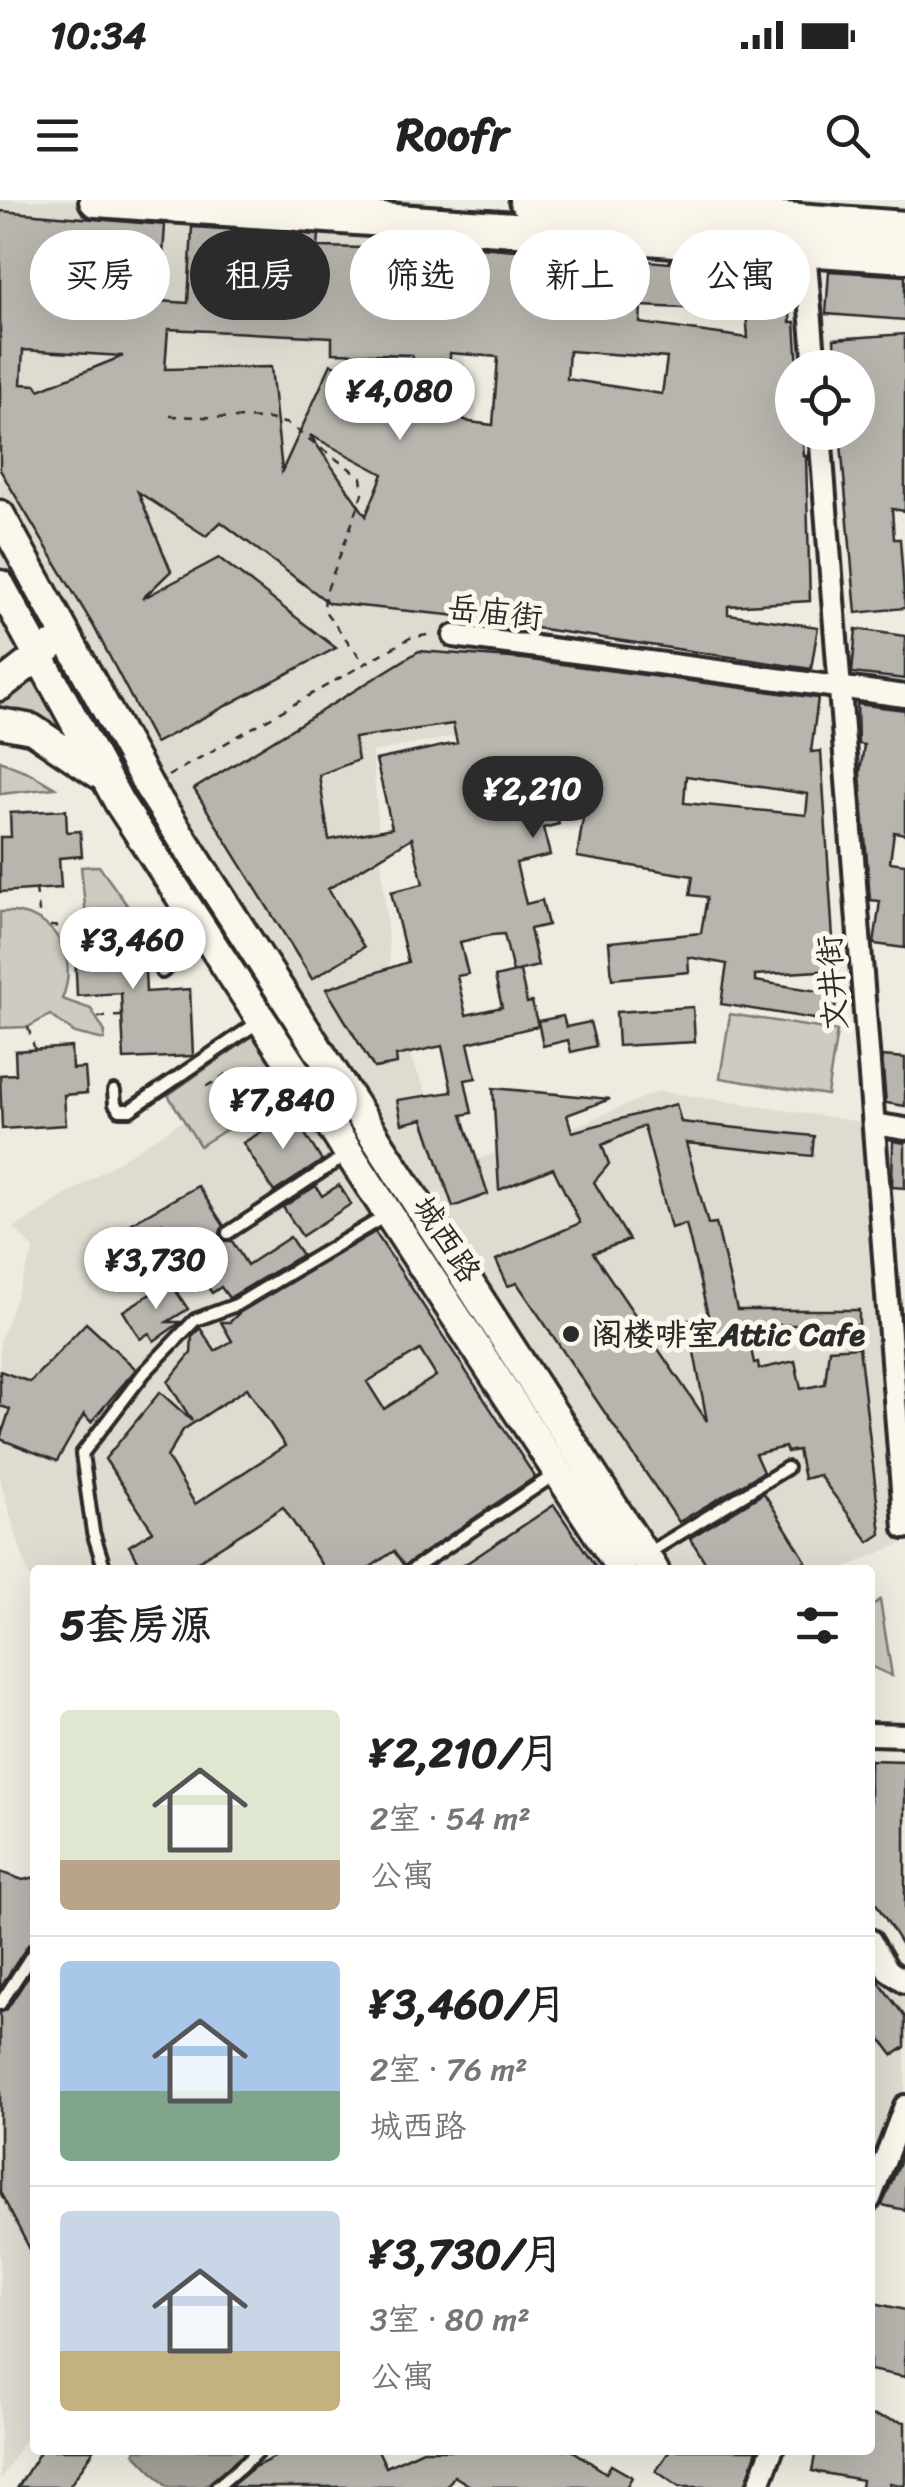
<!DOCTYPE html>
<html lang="zh">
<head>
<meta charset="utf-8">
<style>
  body { margin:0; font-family:Sriracha,"LXGW WenKai TC",sans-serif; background:#f2f2f2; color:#222; height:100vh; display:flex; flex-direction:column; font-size:38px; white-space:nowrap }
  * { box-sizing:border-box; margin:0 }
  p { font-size:32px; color:#767676 }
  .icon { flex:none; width:55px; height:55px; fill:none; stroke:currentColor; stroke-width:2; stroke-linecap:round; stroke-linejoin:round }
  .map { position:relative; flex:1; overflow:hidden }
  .side { position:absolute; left:30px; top:1365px; width:845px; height:890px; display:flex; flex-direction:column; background:#fff; border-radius:10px; box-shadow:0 10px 40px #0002 }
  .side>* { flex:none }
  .hud { position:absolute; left:30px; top:30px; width:845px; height:90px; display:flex; gap:20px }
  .controls { position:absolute; left:775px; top:150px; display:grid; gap:20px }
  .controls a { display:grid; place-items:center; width:100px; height:100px; border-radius:50%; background:#fff; box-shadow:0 10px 40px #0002; font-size:50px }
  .price { position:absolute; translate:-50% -85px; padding:0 22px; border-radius:35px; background:#fff; color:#222; font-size:32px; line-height:65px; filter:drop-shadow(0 2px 5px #0008) }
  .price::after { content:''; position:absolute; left:50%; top:60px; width:30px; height:22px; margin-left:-15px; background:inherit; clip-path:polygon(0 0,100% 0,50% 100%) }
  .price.current { background:#2b2b2b; color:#fff }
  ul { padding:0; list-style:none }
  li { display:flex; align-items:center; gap:30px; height:250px; padding:0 30px }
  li+li { border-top:2px solid #e0e0e0 }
  li span { display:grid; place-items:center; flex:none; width:280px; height:200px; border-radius:10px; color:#555 }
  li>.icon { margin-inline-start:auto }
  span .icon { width:120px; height:120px; fill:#fffc; stroke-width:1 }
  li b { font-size:42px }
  h2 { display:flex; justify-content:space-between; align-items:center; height:120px; padding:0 30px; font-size:42px }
  .chip { padding:0 35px; border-radius:45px; background:#fff; box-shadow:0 10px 40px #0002; font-size:35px; line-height:90px }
  .chip.current { background:#2b2b2b; color:#fff }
  .status { display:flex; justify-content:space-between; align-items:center; height:70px; padding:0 50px; background:#fff; direction:ltr }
  .status svg { height:28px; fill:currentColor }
  header { display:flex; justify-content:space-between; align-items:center; height:130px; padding:0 30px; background:#fff; font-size:45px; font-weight:700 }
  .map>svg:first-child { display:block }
  .built { fill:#dedbd1 }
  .green { fill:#cecbc2; stroke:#7c7b76; stroke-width:2.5 }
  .water { fill:#a4a29a; stroke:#74726e; stroke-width:2.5 }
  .building { fill:#b8b5ae; stroke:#2b2b2b; stroke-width:2.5; fill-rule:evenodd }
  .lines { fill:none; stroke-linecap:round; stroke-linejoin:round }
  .service-casing { stroke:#2b2b2b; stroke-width:18 }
  .minor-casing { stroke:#2b2b2b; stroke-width:28 }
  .secondary-casing { stroke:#2b2b2b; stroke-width:35 }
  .trunk-casing { stroke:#2b2b2b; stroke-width:40 }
  .path { stroke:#2b2b2b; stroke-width:2.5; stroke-dasharray:8 8; stroke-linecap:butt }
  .service { stroke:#fbf7ec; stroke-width:10 }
  .minor { stroke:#fbf7ec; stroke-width:20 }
  .secondary { stroke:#fbf7ec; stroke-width:28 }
  .trunk { stroke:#fbf7ec; stroke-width:32 }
  .poi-dot { fill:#2b2b2b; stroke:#fbf7ec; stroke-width:4 }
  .labels { text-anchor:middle; stroke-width:10; stroke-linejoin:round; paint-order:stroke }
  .street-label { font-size:32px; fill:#2b2b2b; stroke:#fbf7ec }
  .poi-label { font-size:32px; font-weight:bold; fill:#2b2b2b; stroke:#fbf7ec; text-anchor:start }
</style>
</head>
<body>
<div class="status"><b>10:34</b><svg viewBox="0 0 49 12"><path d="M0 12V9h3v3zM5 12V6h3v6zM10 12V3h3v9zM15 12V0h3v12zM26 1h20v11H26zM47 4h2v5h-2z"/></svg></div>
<header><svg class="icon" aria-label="menu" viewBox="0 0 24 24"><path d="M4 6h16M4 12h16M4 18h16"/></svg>Roofr<svg class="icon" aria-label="search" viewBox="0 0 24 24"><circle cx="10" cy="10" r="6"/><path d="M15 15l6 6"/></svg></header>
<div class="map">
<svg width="905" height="2287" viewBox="0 0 905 2287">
  <rect width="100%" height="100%" fill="#eeebe0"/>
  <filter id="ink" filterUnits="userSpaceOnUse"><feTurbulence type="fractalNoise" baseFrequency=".01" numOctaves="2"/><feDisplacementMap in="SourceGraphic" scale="20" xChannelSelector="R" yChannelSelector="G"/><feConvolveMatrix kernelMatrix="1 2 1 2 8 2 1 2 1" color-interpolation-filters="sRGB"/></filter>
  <g filter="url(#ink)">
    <!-- built -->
    <g class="built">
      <polygon points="0,0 425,0 477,213 455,436 513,446 500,528 372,552 395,822 459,966 581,924 659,891 874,924 905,1342 839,1370 35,1370 35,1397 0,1281 0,1141 34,1049 14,1028 184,920 200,945 302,882 39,457 0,486"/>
      <polygon points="870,1740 905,1782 905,1906 870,1999"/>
      <polygon points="35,1750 35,2223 0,2280 0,1804"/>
    </g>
    <!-- green -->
    <g class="green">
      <polygon points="35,478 68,539 0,515 0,501"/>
      <polygon points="0,561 30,573 55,588 0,594"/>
      <polygon points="99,666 132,712 86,716 81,667"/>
      <path d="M 0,712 C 51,708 81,753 62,799 L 91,809 L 105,832 L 104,840 L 75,833 L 50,815 L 28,827 L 0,828 Z"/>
      <polygon points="730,814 837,831 827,895 720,878"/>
      <polygon points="266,827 302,882 200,946 168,895"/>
      <polygon points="880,1400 892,1476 870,1466 870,1407"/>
    </g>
    <!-- water -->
    <polygon class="water" points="136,2250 250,2250 204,2287 167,2287 134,2253"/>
    <!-- building -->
    <g class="building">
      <path d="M 0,11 L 165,25 L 160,101 L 188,103 L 192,27 L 319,35 L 318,47 L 417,49 L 418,42 L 670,63 L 670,60 L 792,68 L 790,122 L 795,122 L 798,168 L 792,168 L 792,232 L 802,232 L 804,256 L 806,256 L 810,401 L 728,406 L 728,414 L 818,427 L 811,469 L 449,415 L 329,403 L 221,322 L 206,336 L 138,292 L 171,371 L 142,399 L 219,358 L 336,448 L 155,543 L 93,425 L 0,270 ZM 641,106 L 746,111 L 748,138 L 640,123 ZM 168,129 L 332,137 L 332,153 L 412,155 L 410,197 L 331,164 L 282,271 L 271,167 L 165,169 ZM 23,150 L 123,156 L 39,190 L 36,185 L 21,184 ZM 569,151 L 667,158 L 662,194 L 567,179 ZM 450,153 L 498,157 L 493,225 L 470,222 L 448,213 ZM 310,235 L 383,274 L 366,316 Z"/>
      <polygon points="829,71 905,76 905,120 826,114"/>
      <polygon points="905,134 905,311 892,309 894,339 900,339 905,408 856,413 840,232 858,232 858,168 836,168 834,139"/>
      <polygon points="856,429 905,436 905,479 852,473"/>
      <path d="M 419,451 L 523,459 L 818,498 L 811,552 L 821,551 L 835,770 L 755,775 L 755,781 L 837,794 L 833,822 L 721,804 L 727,764 L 688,757 L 689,772 L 612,779 L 609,742 L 701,733 L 707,697 L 690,695 L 693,676 L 577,657 L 591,567 L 536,558 L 545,602 L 554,600 L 559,624 L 543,628 L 550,655 L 516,663 L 526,704 L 542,700 L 548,725 L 530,729 L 538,766 L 513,772 L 504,734 L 491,735 L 460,742 L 468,774 L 457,776 L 466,815 L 502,807 L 495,777 L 520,771 L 527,803 L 532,802 L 538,826 L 468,843 L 476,878 L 465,880 L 472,913 L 462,915 L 488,994 L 453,1007 L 423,919 L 402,924 L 397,900 L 452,892 L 442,846 L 396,856 L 397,864 L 374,868 L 326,789 L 408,762 L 391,692 L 423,684 L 412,638 L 328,689 L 364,747 L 312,779 L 194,589 ZM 453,524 L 457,543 L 376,560 L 392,628 L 329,640 L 319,575 L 358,560 L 354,538 ZM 686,576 L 808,594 L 806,615 L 684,603 Z"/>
      <polygon points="857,504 905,510 905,634 894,632 890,662 905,664 905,748 874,744 880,701 870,700 860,573 864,545 858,544"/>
      <polygon points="66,610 67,632 80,631 82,656 59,658 61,688 0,692 0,637 11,637 10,613"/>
      <polygon points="143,725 146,792 190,789 193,856 124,859 121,793 77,796 74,729"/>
      <polygon points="693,807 695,842 618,846 616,812"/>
      <polygon points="563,816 566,827 590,822 596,846 571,852 568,840 543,846 538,821"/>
      <polygon points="71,847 72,869 85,868 87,893 64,895 66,925 2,929 0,875 16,874 15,851"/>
      <polygon points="882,856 905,858 905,906 886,903"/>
      <path d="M 493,888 L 610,899 L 567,915 L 572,932 L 676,904 L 681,922 L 814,936 L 812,956 L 686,943 L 708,1024 L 716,1023 L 737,1110 L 859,1110 L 859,1125 L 746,1125 L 754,1163 L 758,1162 L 759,1169 L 795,1161 L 801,1189 L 825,1184 L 829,1149 L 859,1147 L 881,1334 L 869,1342 L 819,1275 L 804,1279 L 798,1250 L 787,1252 L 785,1247 L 755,1254 L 763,1272 L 679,1322 L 517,1083 L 508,1086 L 496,1060 L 580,1023 L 553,968 L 499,990 ZM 644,926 L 671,1028 L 686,1024 L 708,1115 L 688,1120 L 707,1221 L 593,1053 L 629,1040 L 594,982 L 609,964 L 602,945 Z"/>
      <polygon points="292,913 322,961 274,992 243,943"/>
      <polygon points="893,941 905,943 905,988 892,987"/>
      <polygon points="339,985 351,1004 302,1036 283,1007 316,986 322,996"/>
      <polygon points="198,986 224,1026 220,1037 225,1041 232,1041 247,1065 290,1037 302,1055 229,1098 221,1087 212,1093 162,1023 105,1062 96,1047 140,1018"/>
      <path d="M 375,1032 L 535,1277 L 404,1366 L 394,1351 L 366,1370 L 325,1370 L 283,1307 L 184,1370 L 144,1370 L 129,1346 L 153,1331 L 105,1259 L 160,1192 L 192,1221 L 168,1182 L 191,1153 L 192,1136 L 200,1128 L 215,1151 L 232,1141 L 221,1122 L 230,1122 L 239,1113 ZM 420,1150 L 436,1176 L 384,1209 L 367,1182 ZM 247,1188 L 285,1246 L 195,1304 L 167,1257 L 183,1230 Z"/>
      <polygon points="170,1082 188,1109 167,1122 181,1122 154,1141 149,1133 140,1139 123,1111"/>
      <polygon points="86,1123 136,1169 91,1222 84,1214 57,1261 0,1239 10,1209 0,1206 0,1171 30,1182"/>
      <polygon points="764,1293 806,1361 792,1370 710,1370 690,1338"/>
      <polygon points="554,1305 598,1370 456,1370 476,1357"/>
      <polygon points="870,1560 905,1561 905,1750 870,1694"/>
      <polygon points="0,1672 23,1680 35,1677 35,1741 28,1745 0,1788"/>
      <polygon points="35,1766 35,2059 0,1992 0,1813 7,1809"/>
      <polygon points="878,1781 905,1817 905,1847 893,1855 870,1824 870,1787"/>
      <polygon points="905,1950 905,2010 882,2005"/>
      <polygon points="870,2102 905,2110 905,2177 870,2170"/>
      <polygon points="870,2215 905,2222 905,2286 890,2283 889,2287 861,2287 862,2280 812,2271 816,2250 870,2250"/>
      <polygon points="41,2250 94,2250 69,2287 18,2287"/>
      <polygon points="271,2250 378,2250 386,2267 423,2250 572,2250 606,2273 611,2265 632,2277 627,2286 629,2287 472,2287 454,2276 447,2287 230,2287 254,2267 275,2257"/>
      <polygon points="670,2250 757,2250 745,2287 679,2287 656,2271"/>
    </g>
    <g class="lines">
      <defs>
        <g id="service">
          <polyline points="162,772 206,738"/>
          <polyline points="114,891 115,904 120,910 130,910 260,821"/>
          <polyline points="228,1033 348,954"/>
          <polyline points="645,1355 787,1268"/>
          <polyline points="105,1370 93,1332 82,1254 144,1173 195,1120 236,1105 387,1015"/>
          <polyline points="412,1370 557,1273"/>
          <polyline points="0,1804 35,1750"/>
          <polyline points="217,2287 260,2250"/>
        </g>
        <g id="minor">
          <polyline points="805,49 815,168"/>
          <polyline points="820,232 905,1328"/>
          <polyline points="454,436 905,496"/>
          <polyline points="874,924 905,929"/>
          <polyline points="870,1534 905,1535"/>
          <polyline points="870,1740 888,1770 905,1782"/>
          <polyline points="870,1999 905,1906"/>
          <polyline points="758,2287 772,2250"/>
        </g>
        <g id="secondary">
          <polyline points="0,315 149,587 654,1370"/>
          <polyline points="0,385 120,604 622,1370"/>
          <polyline points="0,486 50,447"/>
          <polyline points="0,523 32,529 99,574"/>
        </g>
        <g id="trunk">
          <polyline points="96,0 905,56"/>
          <polyline points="526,0 905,28"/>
        </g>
      </defs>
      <!-- service casing -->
      <use href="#service" class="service-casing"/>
      <!-- minor casing -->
      <use href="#minor" class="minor-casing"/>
      <!-- secondary casing -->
      <use href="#secondary" class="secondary-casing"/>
      <!-- trunk casing -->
      <use href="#trunk" class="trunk-casing"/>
      <!-- path -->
      <g class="path">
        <polyline points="170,216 269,219 288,224 361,277 363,294 325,395 324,410 365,464"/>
        <polyline points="168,576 410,438 433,434"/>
        <polyline points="36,689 40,719"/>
        <polyline points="50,726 83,728"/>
        <polyline points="98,817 122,816"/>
        <polyline points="28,827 35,850"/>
        <polygon points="230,872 244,895 221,909 207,886"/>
        <polyline points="237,881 264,864"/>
      </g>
      <!-- service -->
      <use href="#service" class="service"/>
      <!-- minor -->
      <use href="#minor" class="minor"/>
      <!-- secondary -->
      <use href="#secondary" class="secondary"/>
      <!-- trunk -->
      <use href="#trunk" class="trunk"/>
    </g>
  </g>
  <!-- markers -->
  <circle class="poi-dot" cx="571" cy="1134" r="10"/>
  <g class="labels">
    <!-- street labels -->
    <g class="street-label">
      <text transform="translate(495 412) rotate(7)" y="11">岳庙街</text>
      <text transform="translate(832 783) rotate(-94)" y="11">文井街</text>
      <text transform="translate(447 1039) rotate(57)" y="11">城西路</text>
    </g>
    <!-- poi labels -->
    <g class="poi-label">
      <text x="591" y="1145">阁楼啡室Attic Cafe</text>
    </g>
  </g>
</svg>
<div class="controls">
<a><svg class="icon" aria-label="locate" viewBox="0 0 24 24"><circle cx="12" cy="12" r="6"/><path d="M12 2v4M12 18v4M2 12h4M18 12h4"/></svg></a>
</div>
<b class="price" style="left:400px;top:243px">¥4,080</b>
<b class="price current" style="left:533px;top:641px">¥2,210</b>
<b class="price" style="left:133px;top:792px">¥3,460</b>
<b class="price" style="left:283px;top:952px">¥7,840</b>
<b class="price" style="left:156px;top:1112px">¥3,730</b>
<div class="hud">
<a class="chip">买房</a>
<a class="chip current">租房</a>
<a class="chip">筛选</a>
<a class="chip">新上</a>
<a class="chip">公寓</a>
</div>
<section class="side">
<h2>5套房源<svg class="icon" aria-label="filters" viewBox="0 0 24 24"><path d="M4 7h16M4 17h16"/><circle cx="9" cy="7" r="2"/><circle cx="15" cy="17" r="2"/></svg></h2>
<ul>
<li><span style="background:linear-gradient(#dfe7d0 75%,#b9a48a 0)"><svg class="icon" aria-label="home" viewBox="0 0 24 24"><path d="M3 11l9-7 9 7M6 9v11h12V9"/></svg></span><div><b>¥2,210/月</b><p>2室 · 54 m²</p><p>公寓</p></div></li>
<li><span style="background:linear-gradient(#a9c7e8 65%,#7fa58c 0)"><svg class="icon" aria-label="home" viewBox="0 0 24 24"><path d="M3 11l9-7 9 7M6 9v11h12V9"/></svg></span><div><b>¥3,460/月</b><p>2室 · 76 m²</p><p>城西路</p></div></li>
<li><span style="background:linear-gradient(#c9d6e8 70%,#c2b280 0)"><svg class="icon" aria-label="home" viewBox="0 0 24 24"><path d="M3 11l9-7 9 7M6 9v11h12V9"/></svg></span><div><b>¥3,730/月</b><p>3室 · 80 m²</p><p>公寓</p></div></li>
</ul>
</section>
</div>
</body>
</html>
